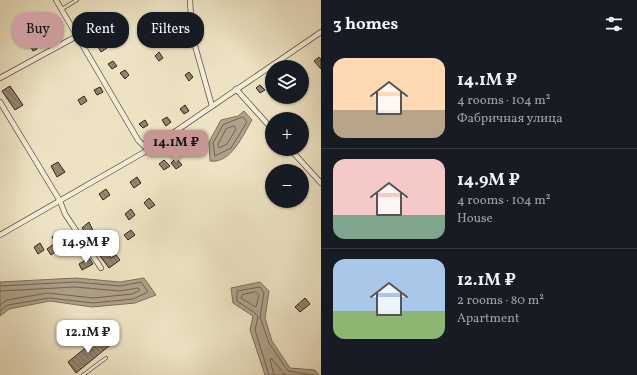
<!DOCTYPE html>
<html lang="en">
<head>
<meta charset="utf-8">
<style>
  body { margin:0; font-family:Vollkorn,serif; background:#20242c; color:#f1f3f6; height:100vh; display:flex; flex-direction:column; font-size:15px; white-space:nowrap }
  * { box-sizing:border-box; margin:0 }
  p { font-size:13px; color:#9ea1a6 }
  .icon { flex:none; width:22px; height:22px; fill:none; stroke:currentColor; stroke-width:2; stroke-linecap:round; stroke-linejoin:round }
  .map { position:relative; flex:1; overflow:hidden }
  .drawer { display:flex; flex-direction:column; background:#171b24; width:316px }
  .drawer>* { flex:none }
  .top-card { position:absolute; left:12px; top:12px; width:249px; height:36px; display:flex; gap:8px }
  .fabs { position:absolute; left:265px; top:60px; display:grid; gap:8px }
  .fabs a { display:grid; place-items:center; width:44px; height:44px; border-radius:50%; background:#171b24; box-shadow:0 1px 3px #0004; font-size:20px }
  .price { position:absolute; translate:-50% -34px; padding:0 9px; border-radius:8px; background:#fff; color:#222; font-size:13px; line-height:26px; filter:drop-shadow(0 1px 2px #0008) }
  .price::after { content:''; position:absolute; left:50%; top:24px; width:12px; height:9px; margin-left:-6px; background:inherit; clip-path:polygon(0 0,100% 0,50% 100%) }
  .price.active { background:#c59692; color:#111 }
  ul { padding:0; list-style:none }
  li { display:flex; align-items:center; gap:12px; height:100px; padding:0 12px }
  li+li { border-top:1px solid #363941 }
  li span { display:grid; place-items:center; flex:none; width:112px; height:80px; border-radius:12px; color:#555 }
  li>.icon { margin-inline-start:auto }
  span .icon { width:48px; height:48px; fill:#fffc; stroke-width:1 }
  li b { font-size:17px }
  h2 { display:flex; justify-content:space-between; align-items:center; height:48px; padding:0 12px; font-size:17px }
  .tag { padding:0 14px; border-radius:16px; background:#171b24; box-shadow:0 1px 3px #0004; font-size:14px; line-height:36px }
  .tag.active { background:#c59692; color:#111 }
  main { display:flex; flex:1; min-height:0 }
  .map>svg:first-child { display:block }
  .water { fill:#aea189; stroke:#7e6e5c }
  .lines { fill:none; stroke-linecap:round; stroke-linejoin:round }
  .shore { stroke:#726251; stroke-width:1 }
  .building { fill:url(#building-back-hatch); stroke:#352219 }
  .service-casing { stroke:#635244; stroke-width:4 }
  .minor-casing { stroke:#635244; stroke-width:6 }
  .service { stroke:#f3edd8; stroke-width:2.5 }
  .minor { stroke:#f3edd8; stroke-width:4.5 }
</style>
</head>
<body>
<main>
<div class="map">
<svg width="321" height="375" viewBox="0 0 321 375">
  <defs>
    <pattern id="building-back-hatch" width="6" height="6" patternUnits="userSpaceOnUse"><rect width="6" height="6" fill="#958671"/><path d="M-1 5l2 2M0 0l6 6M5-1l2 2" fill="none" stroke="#7a6d5c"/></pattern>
  </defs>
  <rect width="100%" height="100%" fill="#ede3c3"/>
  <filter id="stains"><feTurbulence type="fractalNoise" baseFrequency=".005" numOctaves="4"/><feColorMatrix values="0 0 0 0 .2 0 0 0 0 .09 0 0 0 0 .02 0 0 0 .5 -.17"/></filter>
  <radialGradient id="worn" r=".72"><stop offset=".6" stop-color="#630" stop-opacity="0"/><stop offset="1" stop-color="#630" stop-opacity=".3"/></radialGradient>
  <!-- water -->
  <g class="water">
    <path d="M 244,111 L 252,120 C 243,135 231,164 210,161 L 209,142 L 221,120 L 238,116 Z"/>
    <polygon points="76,278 120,282 144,278 156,295 135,303 92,307 50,301 9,309 0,316 0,282"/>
    <polygon points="260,282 269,291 265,318 272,341 290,368 315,370 319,375 265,375 250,330 253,316 233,303 231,288"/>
  </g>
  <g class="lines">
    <!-- shore -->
    <g class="shore">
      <polygon points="243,117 247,122 231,148 215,156 213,143 223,125"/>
      <polygon points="234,126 236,129 227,144 219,148 218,144 226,129"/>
      <polyline points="0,286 75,282 120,286 141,282 148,292 133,299 93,303 49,298 8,305 0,311"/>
      <polyline points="0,291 75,287 120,291 138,288 140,290 132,294 93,298 48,293 7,300 0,305"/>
      <polygon points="256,292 259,295 256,307 241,298 242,295"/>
      <polyline points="269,375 255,330 258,317 255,313 237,301 237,291 260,287 264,293 260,317 269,343 288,371 314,375"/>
      <polyline points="274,375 270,360 271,358 285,375"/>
    </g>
  </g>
  <!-- building -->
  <g class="building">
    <polygon points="89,13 92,19 88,22 84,16"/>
    <polygon points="151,37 154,42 149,46 145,41"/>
    <polygon points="34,42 37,49 33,51 30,45"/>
    <polygon points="104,43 107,48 101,52 98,47"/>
    <polygon points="159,52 163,58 159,61 155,56"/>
    <polygon points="319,57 321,59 321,69 314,61"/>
    <polygon points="113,61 117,66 112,69 108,64"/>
    <polygon points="125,70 129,75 125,79 120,73"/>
    <polygon points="189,72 193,77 189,81 185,75"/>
    <polygon points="260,85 265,90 260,93 256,88"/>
    <polygon points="10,86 23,105 15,110 2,91"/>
    <polygon points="100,87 103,92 97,95 94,90"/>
    <polygon points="84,96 87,101 81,105 78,100"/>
    <polygon points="185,105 189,111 184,114 180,109"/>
    <polygon points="167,117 171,122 166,126 162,120"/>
    <polygon points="145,120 148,125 143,128 139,124"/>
    <polygon points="173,144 179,150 173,155 168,149"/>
    <polygon points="176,158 182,165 176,169 171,163"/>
    <polygon points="164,160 170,166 164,170 159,164"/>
    <polygon points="58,162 65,172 57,177 51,166"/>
    <polygon points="137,177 141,183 134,188 130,182"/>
    <polygon points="106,189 110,195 103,200 99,194"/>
    <polygon points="149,198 155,205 149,209 144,203"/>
    <polygon points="131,209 135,215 129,220 125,214"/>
    <polygon points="89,222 96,237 89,242 85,236 87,234 82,228"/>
    <polygon points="131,230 135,235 128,240 124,235"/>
    <polygon points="59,233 63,239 56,243 52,237"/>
    <polygon points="76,241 81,247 76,251 71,244"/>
    <polygon points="40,243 44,250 38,254 34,247"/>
    <polygon points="54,244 58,250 51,255 47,249"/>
    <polygon points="103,248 111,258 116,255 120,260 109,268 97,252"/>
    <polygon points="89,258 93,264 82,270 79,264"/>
    <polygon points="305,298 310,304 300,312 295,307"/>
    <polygon points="100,336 109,346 76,373 68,362"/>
  </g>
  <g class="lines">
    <defs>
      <g id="service">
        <polyline points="62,9 77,0"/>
        <polyline points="83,375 106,358"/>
      </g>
      <g id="minor">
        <polyline points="56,0 138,140 148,150"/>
        <polyline points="190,0 192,35 212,106"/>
        <polyline points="0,78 77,36"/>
        <polyline points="236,89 272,129"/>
        <polyline points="0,102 60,201 65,214 101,268"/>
        <polyline points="290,149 321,183"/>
        <polyline points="0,235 148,150 321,32"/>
      </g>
    </defs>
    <!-- service casing -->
    <use href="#service" class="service-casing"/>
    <!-- minor casing -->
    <use href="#minor" class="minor-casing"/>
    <!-- service -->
    <use href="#service" class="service"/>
    <!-- minor -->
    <use href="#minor" class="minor"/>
  </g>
  <rect width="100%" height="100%" filter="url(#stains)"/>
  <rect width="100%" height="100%" fill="url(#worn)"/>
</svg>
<div class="fabs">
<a><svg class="icon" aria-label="layers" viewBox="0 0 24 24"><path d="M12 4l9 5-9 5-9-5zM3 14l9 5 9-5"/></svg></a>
<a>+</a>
<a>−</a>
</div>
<b class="price active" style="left:176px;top:164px">14.1M ₽</b>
<b class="price" style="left:86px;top:264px">14.9M ₽</b>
<b class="price" style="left:88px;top:354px">12.1M ₽</b>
<div class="top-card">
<a class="tag active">Buy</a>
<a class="tag">Rent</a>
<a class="tag">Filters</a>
</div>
</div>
<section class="drawer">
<h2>3 homes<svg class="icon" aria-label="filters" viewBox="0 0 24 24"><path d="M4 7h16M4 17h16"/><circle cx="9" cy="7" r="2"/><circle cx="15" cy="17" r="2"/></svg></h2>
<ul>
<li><span style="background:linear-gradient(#ffd9b3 65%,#b9a48a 0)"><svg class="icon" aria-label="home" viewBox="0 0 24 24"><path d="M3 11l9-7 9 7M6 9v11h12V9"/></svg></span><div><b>14.1M ₽</b><p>4 rooms · 104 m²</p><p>Фабричная улица</p></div></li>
<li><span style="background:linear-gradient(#f6c9c9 70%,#7fa58c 0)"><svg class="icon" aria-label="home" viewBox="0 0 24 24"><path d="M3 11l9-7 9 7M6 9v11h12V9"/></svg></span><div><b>14.9M ₽</b><p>4 rooms · 104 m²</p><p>House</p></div></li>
<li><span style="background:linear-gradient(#a9c7e8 65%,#8fb573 0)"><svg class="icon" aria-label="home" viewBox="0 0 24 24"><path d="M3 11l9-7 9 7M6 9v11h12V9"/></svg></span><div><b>12.1M ₽</b><p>2 rooms · 80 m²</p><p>Apartment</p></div></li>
</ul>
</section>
</main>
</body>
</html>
